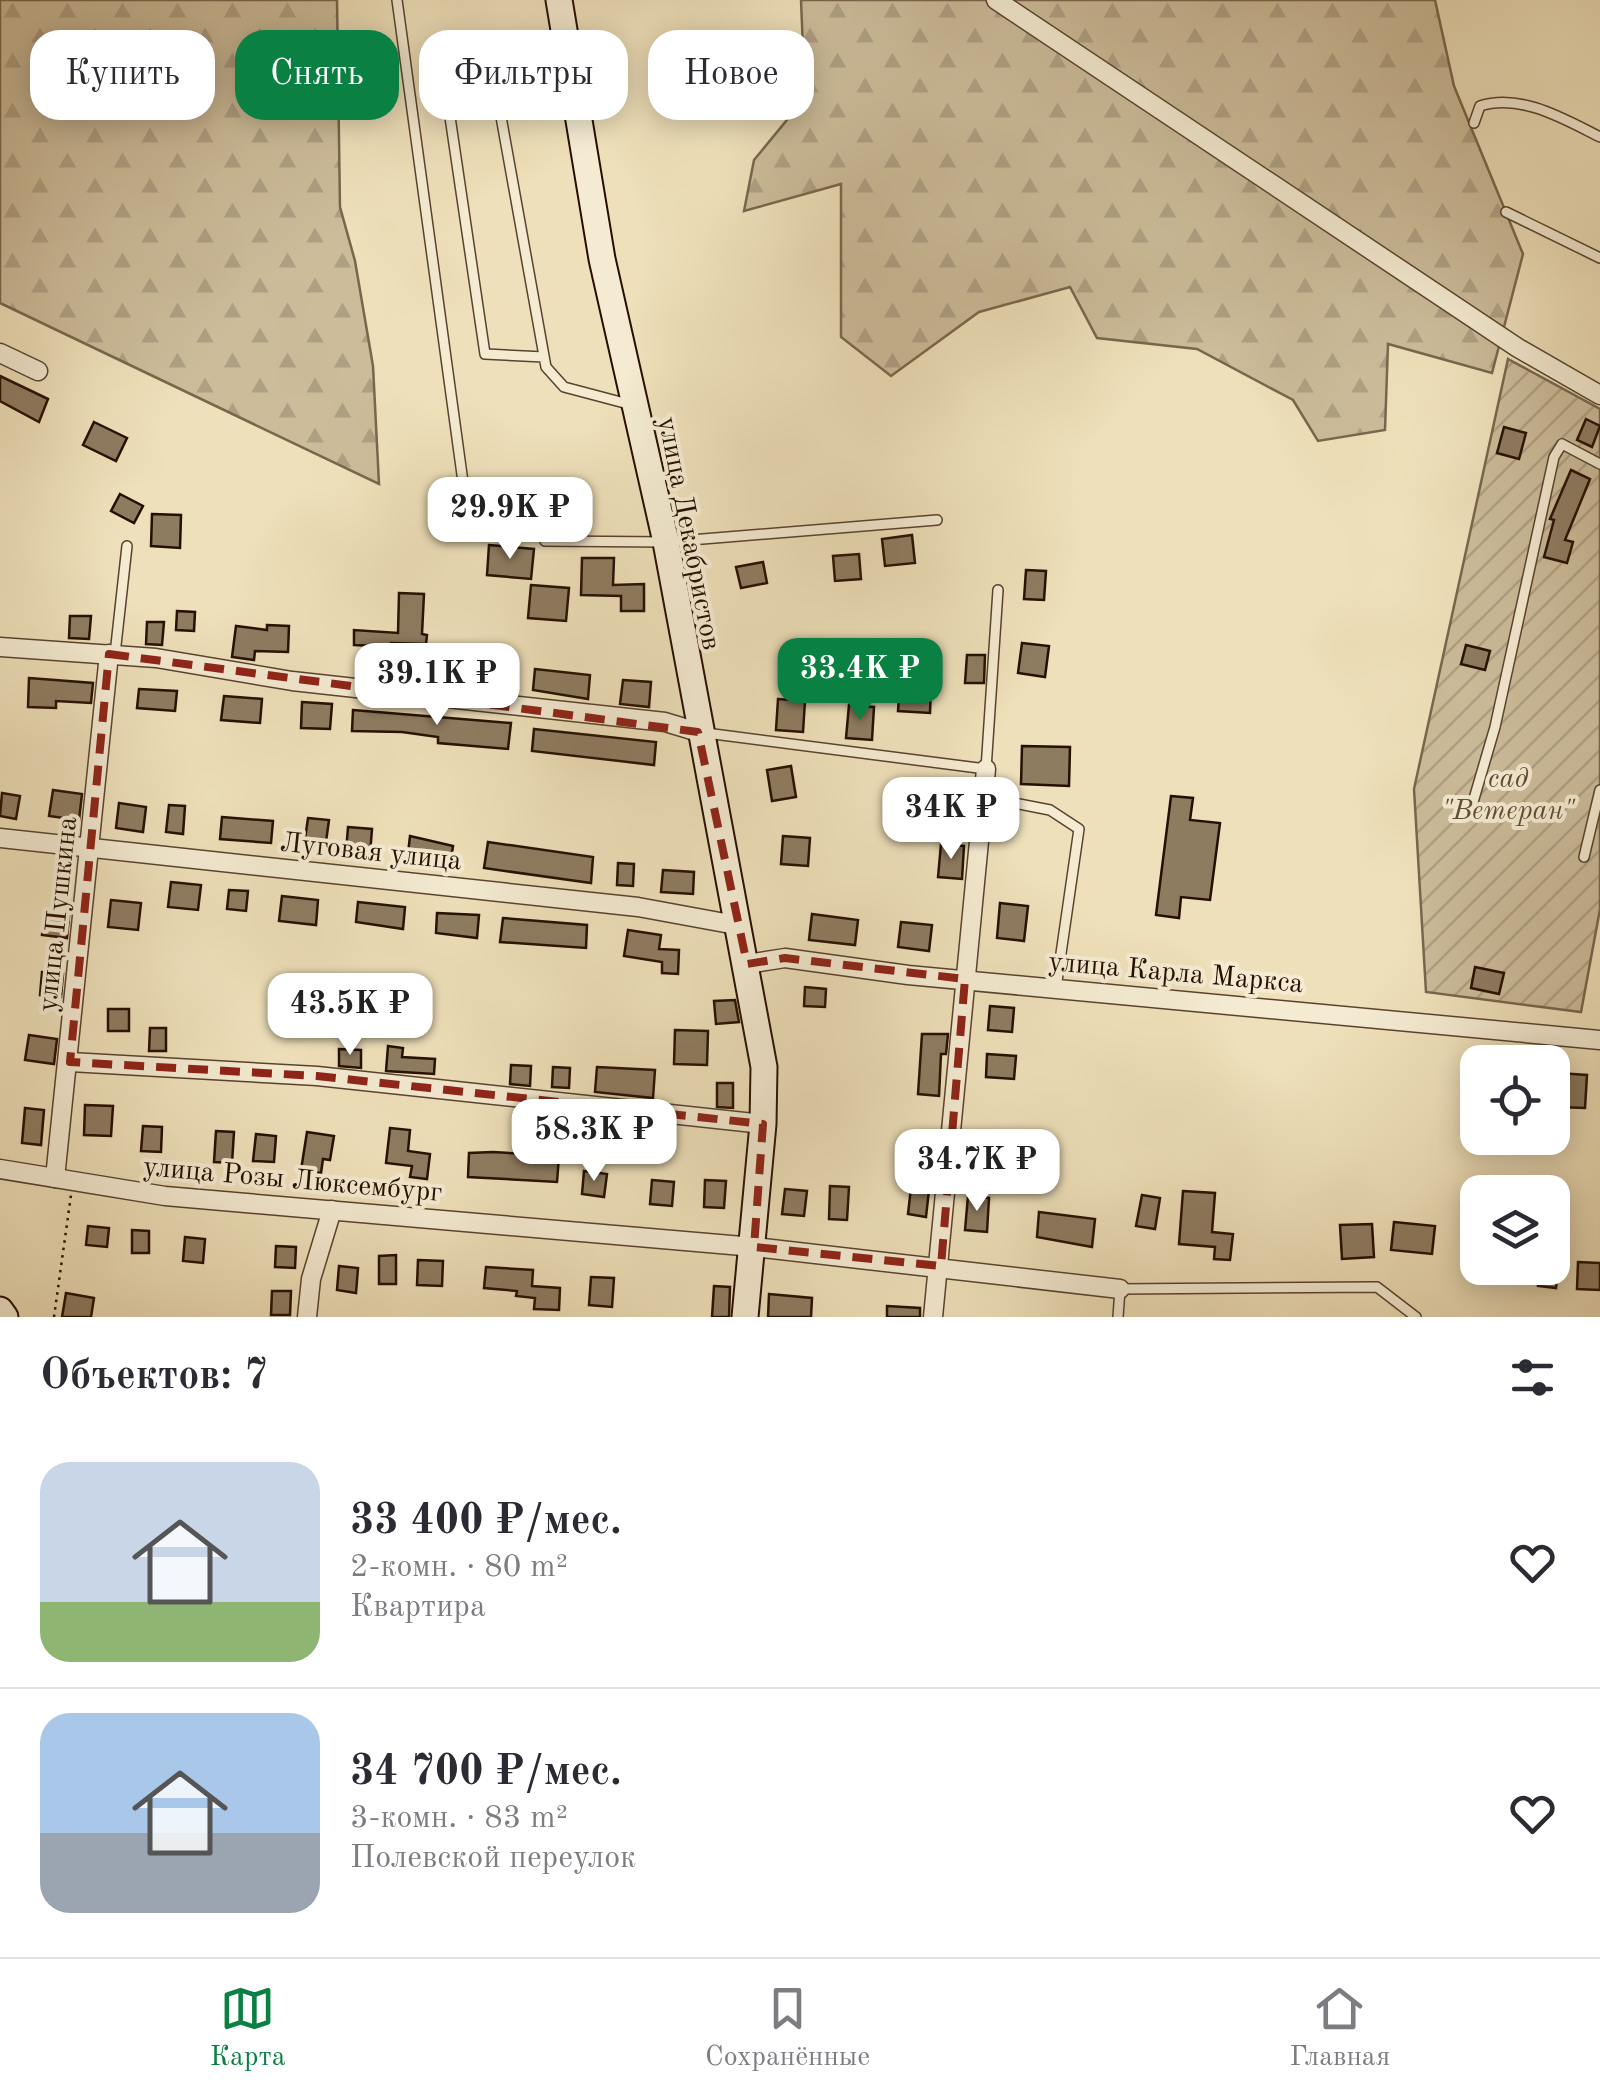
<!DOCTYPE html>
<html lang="ru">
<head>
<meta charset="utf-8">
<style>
  body { margin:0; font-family:"Old Standard TT",serif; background:#f2f2f3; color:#2b2b33; height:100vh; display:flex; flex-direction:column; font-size:38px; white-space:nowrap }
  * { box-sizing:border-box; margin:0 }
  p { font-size:32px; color:#7c7c81 }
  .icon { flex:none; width:55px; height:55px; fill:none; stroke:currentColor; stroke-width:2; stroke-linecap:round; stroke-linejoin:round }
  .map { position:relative; height:1317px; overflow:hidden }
  .side { display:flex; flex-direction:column; background:#fff; flex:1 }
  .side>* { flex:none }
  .top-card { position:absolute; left:30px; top:30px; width:1000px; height:90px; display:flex; gap:20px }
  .buttons { position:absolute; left:1460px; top:1045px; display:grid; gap:20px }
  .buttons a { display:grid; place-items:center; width:110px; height:110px; border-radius:20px; background:#fff; box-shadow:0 5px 25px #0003; font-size:50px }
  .price { position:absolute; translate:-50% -85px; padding:0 22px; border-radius:20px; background:#fff; color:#222; font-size:32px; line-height:65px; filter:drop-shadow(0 2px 5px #0008) }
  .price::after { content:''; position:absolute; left:50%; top:60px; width:30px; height:22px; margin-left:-15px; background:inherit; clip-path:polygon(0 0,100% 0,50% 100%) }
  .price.active { background:#0b8043; color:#fff }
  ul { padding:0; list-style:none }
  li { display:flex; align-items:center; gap:30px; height:250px; padding:0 40px }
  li+li { border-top:2px solid #e1e1e2 }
  li span { display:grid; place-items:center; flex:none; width:280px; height:200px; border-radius:30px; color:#555 }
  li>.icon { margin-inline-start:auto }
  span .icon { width:120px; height:120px; fill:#fffc; stroke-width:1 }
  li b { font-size:42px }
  h2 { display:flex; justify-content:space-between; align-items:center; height:120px; padding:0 40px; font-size:42px }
  .chip { padding:0 35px; border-radius:30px; background:#fff; box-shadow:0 5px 25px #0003; font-size:35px; line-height:90px }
  .chip.active { background:#0b8043; color:#fff }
  .tab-bar { display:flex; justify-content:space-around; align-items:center; height:140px; border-top:2px solid #e1e1e2; background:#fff; font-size:28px; color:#7c7c81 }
  .tab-bar a { display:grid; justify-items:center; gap:5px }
  .tab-bar .active { color:#0b8043 }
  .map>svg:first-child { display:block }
  .forest { fill:url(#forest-firs); stroke:#7a664d; stroke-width:2.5 }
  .garden { fill:url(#garden-furrows); stroke:#7a664d; stroke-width:2.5 }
  .building { fill:#8e7c61; stroke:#270f00; stroke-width:2.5 }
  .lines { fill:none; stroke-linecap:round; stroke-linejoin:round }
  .lane-casing { stroke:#59432e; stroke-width:12 }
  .street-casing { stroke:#59432e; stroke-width:21 }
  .secondary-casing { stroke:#270f00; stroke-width:29 }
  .path { stroke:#270f00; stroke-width:2.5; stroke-dasharray:2.5 5; stroke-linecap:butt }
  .lane { stroke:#f4ebd2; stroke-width:9 }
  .street { stroke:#f4ebd2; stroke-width:18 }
  .secondary { stroke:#f4ebd2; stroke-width:25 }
  .marked { fill:none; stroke:#8f2418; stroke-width:8; stroke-dasharray:20 12; stroke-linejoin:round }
  .labels { text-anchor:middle; stroke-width:8; stroke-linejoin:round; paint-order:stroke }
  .street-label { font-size:28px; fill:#270f00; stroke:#f4ebd2 }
  .park-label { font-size:28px; font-style:italic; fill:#614c36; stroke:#f4ebd2 }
</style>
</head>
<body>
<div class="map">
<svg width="1600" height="1317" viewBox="0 0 1600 1317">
  <defs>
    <pattern id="forest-firs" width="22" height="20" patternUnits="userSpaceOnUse" patternTransform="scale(2.5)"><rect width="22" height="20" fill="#ccbc9a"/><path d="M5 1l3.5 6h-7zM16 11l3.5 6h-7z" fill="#afa083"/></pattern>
    <pattern id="garden-furrows" width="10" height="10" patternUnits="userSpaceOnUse" patternTransform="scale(2.5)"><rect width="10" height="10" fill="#ccbc9a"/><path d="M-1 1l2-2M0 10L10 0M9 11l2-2" fill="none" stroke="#afa083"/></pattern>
  </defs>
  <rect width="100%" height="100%" fill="#eee0ba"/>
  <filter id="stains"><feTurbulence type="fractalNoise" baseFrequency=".002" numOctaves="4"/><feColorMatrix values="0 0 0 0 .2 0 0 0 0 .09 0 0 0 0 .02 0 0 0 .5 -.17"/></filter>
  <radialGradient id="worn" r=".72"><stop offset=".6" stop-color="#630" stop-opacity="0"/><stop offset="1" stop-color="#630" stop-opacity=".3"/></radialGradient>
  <!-- forest -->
  <g class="forest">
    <polygon points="0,0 337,0 340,207 355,261 373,366 379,484 0,303"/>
    <polygon points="801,0 1435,0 1454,86 1523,254 1492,373 1388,344 1385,430 1318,441 1293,400 1197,349 1097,338 1070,287 979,312 891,376 841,337 841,184 744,211 754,160 805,98"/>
  </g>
  <!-- garden -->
  <polygon class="garden" points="1508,359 1600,409 1600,909 1581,1012 1426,992 1414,789"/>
  <!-- building -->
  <g class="building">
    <polygon points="0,376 48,399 39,422 0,401"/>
    <polygon points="1586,419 1600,426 1592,447 1577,440"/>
    <polygon points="94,422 127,438 116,461 83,445"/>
    <polygon points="1504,427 1526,433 1519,459 1497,453"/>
    <polygon points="1571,470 1590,479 1565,540 1573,542 1567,563 1544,557 1554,520 1550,519"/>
    <polygon points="120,494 143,506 134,523 111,511"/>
    <polygon points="152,514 181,515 180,548 151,546"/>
    <polygon points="912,535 915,563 885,566 882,539"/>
    <polygon points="489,545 534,549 531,579 487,575"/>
    <polygon points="859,554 861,579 835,581 833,556"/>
    <polygon points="582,558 614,558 613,585 644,584 644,611 621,611 621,596 581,595"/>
    <polygon points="763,562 767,583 741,588 736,567"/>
    <polygon points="1026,570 1046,571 1044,600 1024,599"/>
    <polygon points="531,585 569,588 566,621 528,618"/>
    <polygon points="399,593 424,594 422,634 427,635 426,644 391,643 390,658 375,657 375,646 354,645 354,630 398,633"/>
    <polygon points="177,611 195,612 194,631 176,630"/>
    <polygon points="70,616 91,616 89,639 69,638"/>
    <polygon points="147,622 164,622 162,645 146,644"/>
    <polygon points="267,625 289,626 288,652 255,651 254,660 232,657 236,626 267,630"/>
    <polygon points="1022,643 1049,646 1045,677 1018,673"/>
    <polygon points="1466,645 1490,651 1485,670 1461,664"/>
    <polygon points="437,652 501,661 499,687 434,681"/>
    <polygon points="967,655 985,655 984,683 965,683"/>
    <polygon points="535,669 590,675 588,699 533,690"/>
    <polygon points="29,678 93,683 91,703 56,701 56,708 28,707"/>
    <polygon points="623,680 651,682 649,707 620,704"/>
    <polygon points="900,684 931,686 930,713 898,711"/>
    <polygon points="139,689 177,691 175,711 137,708"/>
    <polygon points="224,696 262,699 260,723 221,720"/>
    <polygon points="778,699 805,701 803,732 776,730"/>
    <polygon points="302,702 332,704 330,729 301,728"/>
    <polygon points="849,705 874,707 872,740 846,738"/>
    <polygon points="353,710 511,723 508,749 438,743 438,737 402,732 352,731"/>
    <polygon points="534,729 656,742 654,765 532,751"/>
    <polygon points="1022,746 1070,747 1069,786 1021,784"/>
    <polygon points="791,766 796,797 772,801 767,770"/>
    <polygon points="935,782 965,784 964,808 934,807"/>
    <polygon points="53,790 82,794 79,820 49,816"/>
    <polygon points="2,793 20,796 16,819 0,816"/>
    <polygon points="1171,796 1193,798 1190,820 1220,823 1210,900 1181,897 1179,918 1156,915"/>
    <polygon points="119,803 146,807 143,832 116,828"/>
    <polygon points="169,805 185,806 183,834 166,832"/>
    <polygon points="222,817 273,821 271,843 220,839"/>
    <polygon points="308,818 329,820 325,849 304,846"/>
    <polygon points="348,827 372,829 370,854 346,852"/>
    <polygon points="410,836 453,846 451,861 407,862"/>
    <polygon points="783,836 810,838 808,866 781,864"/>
    <polygon points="488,842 593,857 591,883 484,868"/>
    <polygon points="941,844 964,846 962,879 938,877"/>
    <polygon points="618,863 634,864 633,886 617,885"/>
    <polygon points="663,870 694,872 693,894 661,892"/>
    <polygon points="171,882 201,885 198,910 168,907"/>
    <polygon points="229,890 248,891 246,911 227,909"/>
    <polygon points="282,896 318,900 316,925 279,921"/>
    <polygon points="111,900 141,903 138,930 108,927"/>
    <polygon points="358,902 405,907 403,929 356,922"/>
    <polygon points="1000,903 1028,906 1024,941 997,938"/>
    <polygon points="45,913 69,916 67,938 42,935"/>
    <polygon points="437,913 479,915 477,938 436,933"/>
    <polygon points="812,914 858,920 855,945 809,940"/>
    <polygon points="503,918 587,925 586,948 500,942"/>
    <polygon points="901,922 932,925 929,951 898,947"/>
    <polygon points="628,930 661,935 659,949 679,950 678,974 662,973 662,962 624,956"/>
    <polygon points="1475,967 1504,973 1499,994 1471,988"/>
    <polygon points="42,972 63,974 61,997 40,995"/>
    <polygon points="805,987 826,989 825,1007 804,1006"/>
    <polygon points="735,1000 739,1022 716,1024 714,1001"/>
    <polygon points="990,1006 1014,1008 1012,1032 988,1030"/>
    <rect x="108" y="1009" width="21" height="22"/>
    <polygon points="150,1028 166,1028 166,1051 149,1051"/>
    <polygon points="675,1030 708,1031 707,1065 674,1064"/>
    <polygon points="922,1034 948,1034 946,1054 941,1054 939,1096 918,1094"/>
    <polygon points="29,1035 57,1039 54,1064 25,1060"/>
    <polygon points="388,1046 403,1048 402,1057 435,1059 434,1074 386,1071"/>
    <polygon points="339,1049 361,1050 361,1068 339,1066"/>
    <polygon points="987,1054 1016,1056 1014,1079 986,1077"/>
    <polygon points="511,1065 531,1066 530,1086 510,1084"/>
    <polygon points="553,1067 570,1068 569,1088 552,1087"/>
    <polygon points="597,1067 655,1070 653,1098 595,1092"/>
    <polygon points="1558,1073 1587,1075 1585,1108 1556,1107"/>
    <polygon points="717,1083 733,1083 733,1108 717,1107"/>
    <polygon points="85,1105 113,1106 111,1136 84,1135"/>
    <polygon points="25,1108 44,1110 41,1145 22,1143"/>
    <polygon points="143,1126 162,1127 161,1152 141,1151"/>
    <polygon points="390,1128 410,1130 408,1151 430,1154 427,1179 410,1177 412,1166 386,1163"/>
    <polygon points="216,1131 234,1132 232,1163 214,1162"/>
    <polygon points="307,1132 334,1136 330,1160 323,1159 321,1173 301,1170"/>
    <polygon points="972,1133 992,1134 991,1162 971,1162"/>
    <polygon points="256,1134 276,1136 274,1162 253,1161"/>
    <polygon points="493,1152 559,1156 557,1182 468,1177 469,1153"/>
    <polygon points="584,1171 607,1174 604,1197 582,1194"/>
    <polygon points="912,1179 930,1181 926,1217 908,1214"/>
    <polygon points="652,1180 674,1182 672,1206 650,1204"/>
    <polygon points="705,1180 726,1181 724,1208 704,1207"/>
    <polygon points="830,1186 849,1187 847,1220 829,1219"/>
    <polygon points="785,1189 807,1191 804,1216 782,1214"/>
    <polygon points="1183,1191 1215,1193 1212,1232 1233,1234 1230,1260 1214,1259 1215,1247 1179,1244"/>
    <polygon points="1142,1195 1160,1198 1155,1229 1136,1226"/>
    <polygon points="968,1196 989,1198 987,1232 965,1230"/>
    <polygon points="1039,1212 1095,1219 1092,1247 1037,1237"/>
    <polygon points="1394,1222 1435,1226 1432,1254 1391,1250"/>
    <polygon points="1372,1224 1374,1257 1342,1259 1340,1225"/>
    <polygon points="88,1226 109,1228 107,1247 86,1245"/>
    <polygon points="132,1230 149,1231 149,1253 132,1253"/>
    <polygon points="185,1237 205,1239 203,1263 183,1261"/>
    <polygon points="276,1246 296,1247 295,1268 275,1267"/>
    <polygon points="396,1255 396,1284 379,1284 379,1256"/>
    <polygon points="418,1260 443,1261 442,1286 417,1285"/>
    <polygon points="1578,1262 1600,1263 1600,1290 1577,1289"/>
    <polygon points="339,1266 358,1268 356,1293 337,1290"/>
    <polygon points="486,1267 533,1270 532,1286 560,1288 559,1310 534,1309 535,1298 516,1296 517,1291 484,1288"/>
    <polygon points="1540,1268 1558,1268 1556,1288 1538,1286"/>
    <polygon points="591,1277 614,1278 612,1307 589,1305"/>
    <polygon points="714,1286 730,1287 729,1317 712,1317"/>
    <polygon points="272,1291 291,1291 290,1315 271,1315"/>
    <polygon points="66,1293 94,1298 91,1317 62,1317"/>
    <polygon points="769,1294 812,1298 811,1317 768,1317"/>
    <polygon points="887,1306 920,1308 920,1317 887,1317"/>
  </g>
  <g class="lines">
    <defs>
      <g id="lane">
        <polyline points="397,0 463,482 472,491 502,491 511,499 518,515 538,526 545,541 666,542 937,520"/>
        <path d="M 1474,123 L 1480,106 C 1521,93 1564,119 1600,137"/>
        <polyline points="1506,212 1600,258"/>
        <polyline points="544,357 485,354 441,56 489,50 546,367 564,387 632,405"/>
        <polyline points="115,654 127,546"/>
        <polyline points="706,733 986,769 998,590"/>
        <polyline points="983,797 1050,810 1079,829 1056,988"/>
        <polyline points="1471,809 1495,727 1554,457 1562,444 1600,464"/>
        <polyline points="1584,857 1600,790"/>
        <polyline points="1118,1317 1120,1289 1377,1287 1416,1317"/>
      </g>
      <g id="street">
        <polyline points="996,0 1518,348 1600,395"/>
        <polyline points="0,353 38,371"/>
        <polyline points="0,647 156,658 292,681 665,722 698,732"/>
        <polyline points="0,838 638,907 736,925"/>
        <polyline points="747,964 785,958 908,975 1600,1040"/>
        <polyline points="70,1062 317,1076 763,1124"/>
        <polyline points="0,1169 165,1196 754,1247 1120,1289"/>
        <polyline points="55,1178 109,654"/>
        <polyline points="307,1317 311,1279 332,1210"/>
        <polyline points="933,1317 986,769"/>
      </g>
      <g id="secondary">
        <polyline points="559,0 602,259 666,542 764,1067 763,1124 745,1317"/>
        <polyline points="0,1310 5,1317"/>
      </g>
    </defs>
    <!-- lane casing -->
    <use href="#lane" class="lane-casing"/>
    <!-- street casing -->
    <use href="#street" class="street-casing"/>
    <!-- secondary casing -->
    <use href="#secondary" class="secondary-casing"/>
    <!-- path -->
    <polyline class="path" points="54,1317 71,1195"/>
    <!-- lane -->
    <use href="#lane" class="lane"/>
    <!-- street -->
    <use href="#street" class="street"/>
    <!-- secondary -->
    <use href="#secondary" class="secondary"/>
  </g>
  <!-- marked area -->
  <path class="marked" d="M 109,654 L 698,732 L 747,964 L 785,958 L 965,979 L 941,1266 L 754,1247 L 763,1124 L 317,1076 L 70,1062 Z"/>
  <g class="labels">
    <!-- street labels -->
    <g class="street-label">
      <text transform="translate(691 533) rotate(79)" y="10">улица Декабристов</text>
      <text transform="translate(371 850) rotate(6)" y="10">Луговая улица</text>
      <text transform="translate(56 914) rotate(-84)" y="10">улица Пушкина</text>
      <text transform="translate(1176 971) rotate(5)" y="10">улица Карла Маркса</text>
      <text transform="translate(293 1178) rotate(5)" y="10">улица Розы Люксембург</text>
    </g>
    <!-- park labels -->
    <g class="park-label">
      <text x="1508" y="787">сад<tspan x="1508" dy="32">"Ветеран"</tspan></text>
    </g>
  </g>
  <rect width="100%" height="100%" filter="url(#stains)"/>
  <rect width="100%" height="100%" fill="url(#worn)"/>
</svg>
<div class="buttons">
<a><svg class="icon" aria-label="locate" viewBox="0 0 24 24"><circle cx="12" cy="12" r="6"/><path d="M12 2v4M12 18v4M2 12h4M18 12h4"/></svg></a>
<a><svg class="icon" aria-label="layers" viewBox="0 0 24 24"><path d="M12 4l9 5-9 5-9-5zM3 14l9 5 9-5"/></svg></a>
</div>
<b class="price" style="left:510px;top:562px">29.9K ₽</b>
<b class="price active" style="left:860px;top:723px">33.4K ₽</b>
<b class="price" style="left:437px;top:728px">39.1K ₽</b>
<b class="price" style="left:951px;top:862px">34K ₽</b>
<b class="price" style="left:350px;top:1058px">43.5K ₽</b>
<b class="price" style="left:594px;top:1184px">58.3K ₽</b>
<b class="price" style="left:977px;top:1214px">34.7K ₽</b>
<div class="top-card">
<a class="chip">Купить</a>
<a class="chip active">Снять</a>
<a class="chip">Фильтры</a>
<a class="chip">Новое</a>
</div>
</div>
<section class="side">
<h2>Объектов: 7<svg class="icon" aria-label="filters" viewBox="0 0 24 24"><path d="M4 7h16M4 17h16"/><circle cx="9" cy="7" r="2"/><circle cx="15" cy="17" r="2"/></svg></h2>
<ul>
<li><span style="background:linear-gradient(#c9d6e8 70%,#8fb573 0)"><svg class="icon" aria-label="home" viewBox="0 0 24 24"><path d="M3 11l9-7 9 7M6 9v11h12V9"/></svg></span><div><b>33 400 ₽/мес.</b><p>2-комн. · 80 m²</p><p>Квартира</p></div><svg class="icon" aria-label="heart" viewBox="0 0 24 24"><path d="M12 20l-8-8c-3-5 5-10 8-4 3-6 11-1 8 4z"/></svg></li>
<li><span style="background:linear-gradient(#a9c7e8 60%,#9aa5b1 0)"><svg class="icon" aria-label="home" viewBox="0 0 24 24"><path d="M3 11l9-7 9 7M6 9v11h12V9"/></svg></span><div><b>34 700 ₽/мес.</b><p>3-комн. · 83 m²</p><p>Полевской переулок</p></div><svg class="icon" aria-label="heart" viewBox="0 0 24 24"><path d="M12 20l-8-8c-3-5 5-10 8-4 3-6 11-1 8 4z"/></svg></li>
</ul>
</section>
<nav class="tab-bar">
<a class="active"><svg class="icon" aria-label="map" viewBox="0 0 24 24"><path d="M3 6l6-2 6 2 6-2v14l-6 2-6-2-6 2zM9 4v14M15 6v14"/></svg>Карта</a>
<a><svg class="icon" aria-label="saved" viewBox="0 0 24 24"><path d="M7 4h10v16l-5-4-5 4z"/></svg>Сохранённые</a>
<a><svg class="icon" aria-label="home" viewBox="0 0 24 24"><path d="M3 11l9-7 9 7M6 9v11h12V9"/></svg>Главная</a>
</nav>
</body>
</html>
